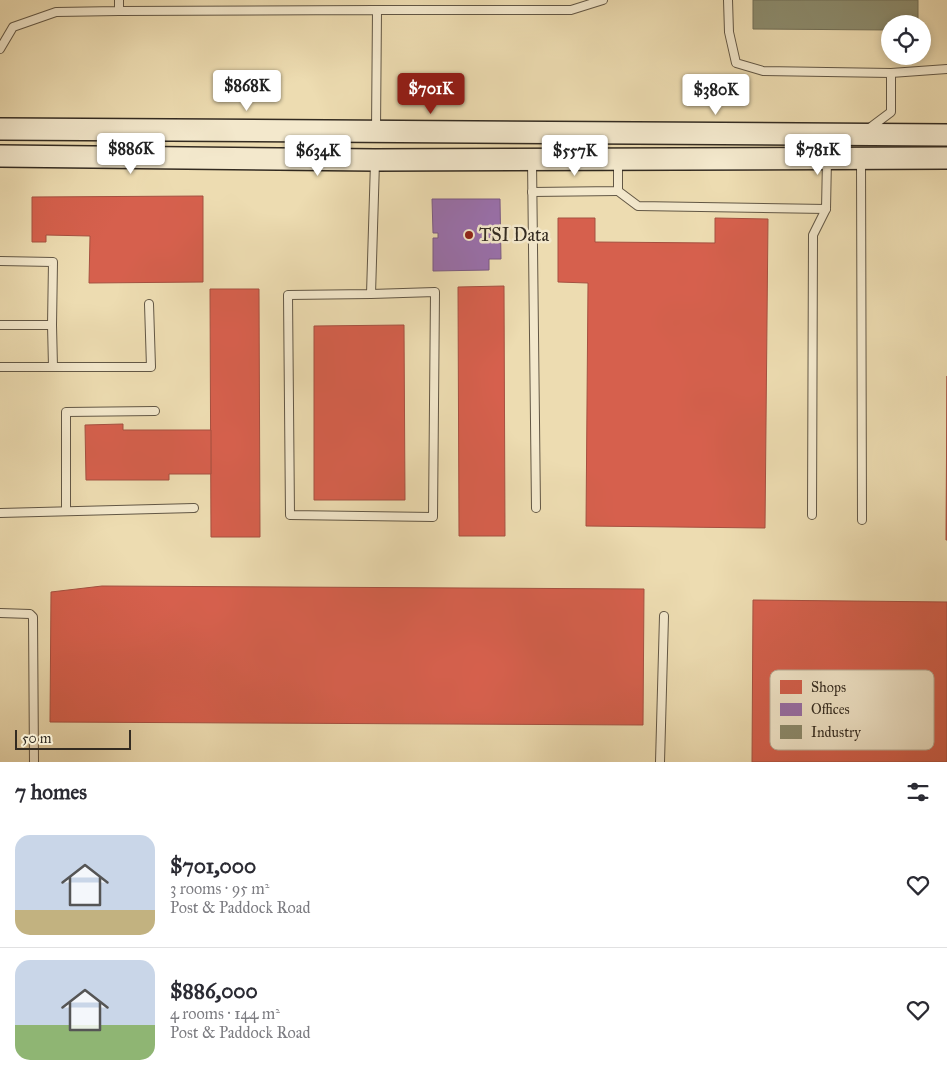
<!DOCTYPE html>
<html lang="en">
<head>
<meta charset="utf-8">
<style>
  body { margin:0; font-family:"IM FELL Great Primer",serif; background:#f7f7f7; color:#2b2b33; height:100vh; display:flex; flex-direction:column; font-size:19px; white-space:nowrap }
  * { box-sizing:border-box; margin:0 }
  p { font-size:16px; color:#7c7c81 }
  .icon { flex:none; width:28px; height:28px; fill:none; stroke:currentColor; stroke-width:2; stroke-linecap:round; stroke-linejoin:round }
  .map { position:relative; height:762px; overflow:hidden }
  .sheet { display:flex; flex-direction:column; background:#fff; flex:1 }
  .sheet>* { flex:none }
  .buttons { position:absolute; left:881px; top:15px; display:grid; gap:10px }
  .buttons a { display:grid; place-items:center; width:50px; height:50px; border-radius:50%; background:#fff; box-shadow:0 2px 8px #0003; font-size:25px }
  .scale { position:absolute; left:15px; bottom:12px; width:116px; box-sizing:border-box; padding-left:5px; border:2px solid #332b21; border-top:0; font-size:14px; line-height:18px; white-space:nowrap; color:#332b21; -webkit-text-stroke:4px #f3e8cc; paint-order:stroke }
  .price { position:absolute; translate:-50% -42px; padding:0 11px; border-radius:5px; background:#fff; color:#222; font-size:16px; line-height:32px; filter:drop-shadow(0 1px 2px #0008) }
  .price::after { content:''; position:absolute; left:50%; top:30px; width:15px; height:11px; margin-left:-8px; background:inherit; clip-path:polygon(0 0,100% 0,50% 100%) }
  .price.current { background:#8f2418; color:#fff }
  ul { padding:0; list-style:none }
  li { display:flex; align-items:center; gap:15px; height:125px; padding:0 15px }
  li+li { border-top:1px solid #e1e1e2 }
  li span { display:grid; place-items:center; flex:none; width:140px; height:100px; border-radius:15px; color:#555 }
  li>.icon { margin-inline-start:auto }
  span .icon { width:60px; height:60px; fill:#fffc; stroke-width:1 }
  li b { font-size:21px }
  h2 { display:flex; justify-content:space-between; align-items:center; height:60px; padding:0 15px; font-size:21px }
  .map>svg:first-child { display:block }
  .shops { fill:#d6604d; stroke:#a55040 }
  .offices { fill:#9970ab; stroke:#7a5b82 }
  .industry { fill:#8c8c6e; stroke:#716f57 }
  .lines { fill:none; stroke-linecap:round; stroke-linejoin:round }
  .lane-casing { stroke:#625745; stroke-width:10 }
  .secondary-casing { stroke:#332b21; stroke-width:24 }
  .lane { stroke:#f3e8cc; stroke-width:8 }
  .secondary { stroke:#f3e8cc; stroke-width:21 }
  .poi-dot { fill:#8f2418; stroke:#f3e8cc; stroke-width:2 }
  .labels { text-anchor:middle; stroke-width:5; stroke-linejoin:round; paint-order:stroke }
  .poi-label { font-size:18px; fill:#332b21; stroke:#f3e8cc; text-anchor:start }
  .key { fill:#f3e8cc; stroke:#b9af99; stroke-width:1 }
  .key-label { font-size:14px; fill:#332b21 }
</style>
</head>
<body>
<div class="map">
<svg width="947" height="762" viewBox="0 0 947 762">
  <rect width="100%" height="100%" fill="#eddcb1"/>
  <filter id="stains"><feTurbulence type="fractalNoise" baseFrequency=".004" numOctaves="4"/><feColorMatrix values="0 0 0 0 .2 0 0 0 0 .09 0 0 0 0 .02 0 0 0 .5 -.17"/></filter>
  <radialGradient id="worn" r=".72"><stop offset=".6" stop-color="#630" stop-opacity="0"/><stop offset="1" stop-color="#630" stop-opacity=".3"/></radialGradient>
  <!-- shops -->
  <g class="shops">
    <polygon points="203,196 203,282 89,283 90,236 46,235 46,242 32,242 32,197"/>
    <polygon points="558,218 595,218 595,242 715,243 715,218 768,219 765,528 586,526 588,283 558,282"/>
    <polygon points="504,286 505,536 459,536 458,287"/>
    <polygon points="210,289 259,289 260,537 211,537"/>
    <polygon points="404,325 405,500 314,500 314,326"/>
    <polygon points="947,376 947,540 946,540"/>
    <polygon points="123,424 123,430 211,430 211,474 169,474 169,480 86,480 85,425"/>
    <polygon points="102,586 644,589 643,725 50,722 51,592"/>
    <polygon points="753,600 947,602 947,762 752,762"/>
  </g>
  <!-- offices -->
  <polygon class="offices" points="432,199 500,199 501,259 489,259 489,270 433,271 433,238 438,238 438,233 433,233"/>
  <!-- industry -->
  <polygon class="industry" points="753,0 918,0 918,24 890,24 890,30 753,29"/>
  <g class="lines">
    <defs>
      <g id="lane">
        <polyline points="728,0 729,32 736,63 763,71 891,73 891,112 867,130"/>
        <polyline points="377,10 571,10 603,0"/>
        <polyline points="119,11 377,10 376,130"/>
        <polyline points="0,49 13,27 56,12 119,11 119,0"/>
        <polyline points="891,73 947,69"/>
        <polyline points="861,159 862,520"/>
        <polyline points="532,161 536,508"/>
        <polyline points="618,191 638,206 826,209 827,159"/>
        <polyline points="532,192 618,191 618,160"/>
        <polyline points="0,261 53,262 52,325 0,325"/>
        <polyline points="371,294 288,295 290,515 433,517 435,292 371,294 375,162"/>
        <polyline points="52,325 53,367"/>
        <polyline points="0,367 151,367 149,304"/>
        <polyline points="66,511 66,412 155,411"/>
        <polyline points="0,513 194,508"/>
        <polyline points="812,515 813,235 826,209"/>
        <polyline points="0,613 30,614 33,617 34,762"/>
        <polyline points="660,762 664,616"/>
      </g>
      <g id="secondary">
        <polyline points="0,129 947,135"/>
        <polyline points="0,156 375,160 947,158"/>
      </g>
    </defs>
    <!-- lane casing -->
    <use href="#lane" class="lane-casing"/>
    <!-- secondary casing -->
    <use href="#secondary" class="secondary-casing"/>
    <!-- lane -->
    <use href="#lane" class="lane"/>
    <!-- secondary -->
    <use href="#secondary" class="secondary"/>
  </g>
  <!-- markers -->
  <circle class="poi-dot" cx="469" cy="235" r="5"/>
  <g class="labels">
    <!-- poi labels -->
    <g class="poi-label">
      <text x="479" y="241">TSI Data</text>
    </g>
  </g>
  <!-- legend -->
  <rect x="770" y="670" width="164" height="80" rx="8" class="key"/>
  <rect x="780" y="680" width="22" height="14" fill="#d6604d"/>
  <rect x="780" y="703" width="22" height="13" fill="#9970ab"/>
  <rect x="780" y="725" width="22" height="14" fill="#8c8c6e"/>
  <g class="key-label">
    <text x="811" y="692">Shops</text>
    <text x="811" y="714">Offices</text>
    <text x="811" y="737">Industry</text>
  </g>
  <rect width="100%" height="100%" filter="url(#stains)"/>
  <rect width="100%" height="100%" fill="url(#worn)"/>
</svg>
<div class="buttons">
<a><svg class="icon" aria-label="locate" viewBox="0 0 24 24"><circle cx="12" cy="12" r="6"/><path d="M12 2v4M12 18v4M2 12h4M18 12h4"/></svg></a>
</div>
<div class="scale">50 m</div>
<b class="price" style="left:247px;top:112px">$868K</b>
<b class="price current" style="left:431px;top:115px">$701K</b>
<b class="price" style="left:716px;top:116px">$380K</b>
<b class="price" style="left:131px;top:175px">$886K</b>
<b class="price" style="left:818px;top:176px">$781K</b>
<b class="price" style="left:318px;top:177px">$634K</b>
<b class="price" style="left:575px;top:177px">$557K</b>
</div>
<section class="sheet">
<h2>7 homes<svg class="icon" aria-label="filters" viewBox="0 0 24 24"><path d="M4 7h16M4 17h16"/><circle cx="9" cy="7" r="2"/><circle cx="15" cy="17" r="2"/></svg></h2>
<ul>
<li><span style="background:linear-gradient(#c9d6e8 75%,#c2b280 0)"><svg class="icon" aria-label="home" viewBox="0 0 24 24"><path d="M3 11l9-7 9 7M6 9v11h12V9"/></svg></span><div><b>$701,000</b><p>3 rooms · 95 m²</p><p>Post &amp; Paddock Road</p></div><svg class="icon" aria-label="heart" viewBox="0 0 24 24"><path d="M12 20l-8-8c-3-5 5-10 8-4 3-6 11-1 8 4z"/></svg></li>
<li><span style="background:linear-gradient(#c9d6e8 65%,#8fb573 0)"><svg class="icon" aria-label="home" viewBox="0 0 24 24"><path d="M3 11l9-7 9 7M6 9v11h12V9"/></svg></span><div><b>$886,000</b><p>4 rooms · 144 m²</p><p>Post &amp; Paddock Road</p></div><svg class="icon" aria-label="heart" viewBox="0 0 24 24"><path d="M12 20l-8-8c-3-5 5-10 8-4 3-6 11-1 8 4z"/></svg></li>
</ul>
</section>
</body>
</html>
